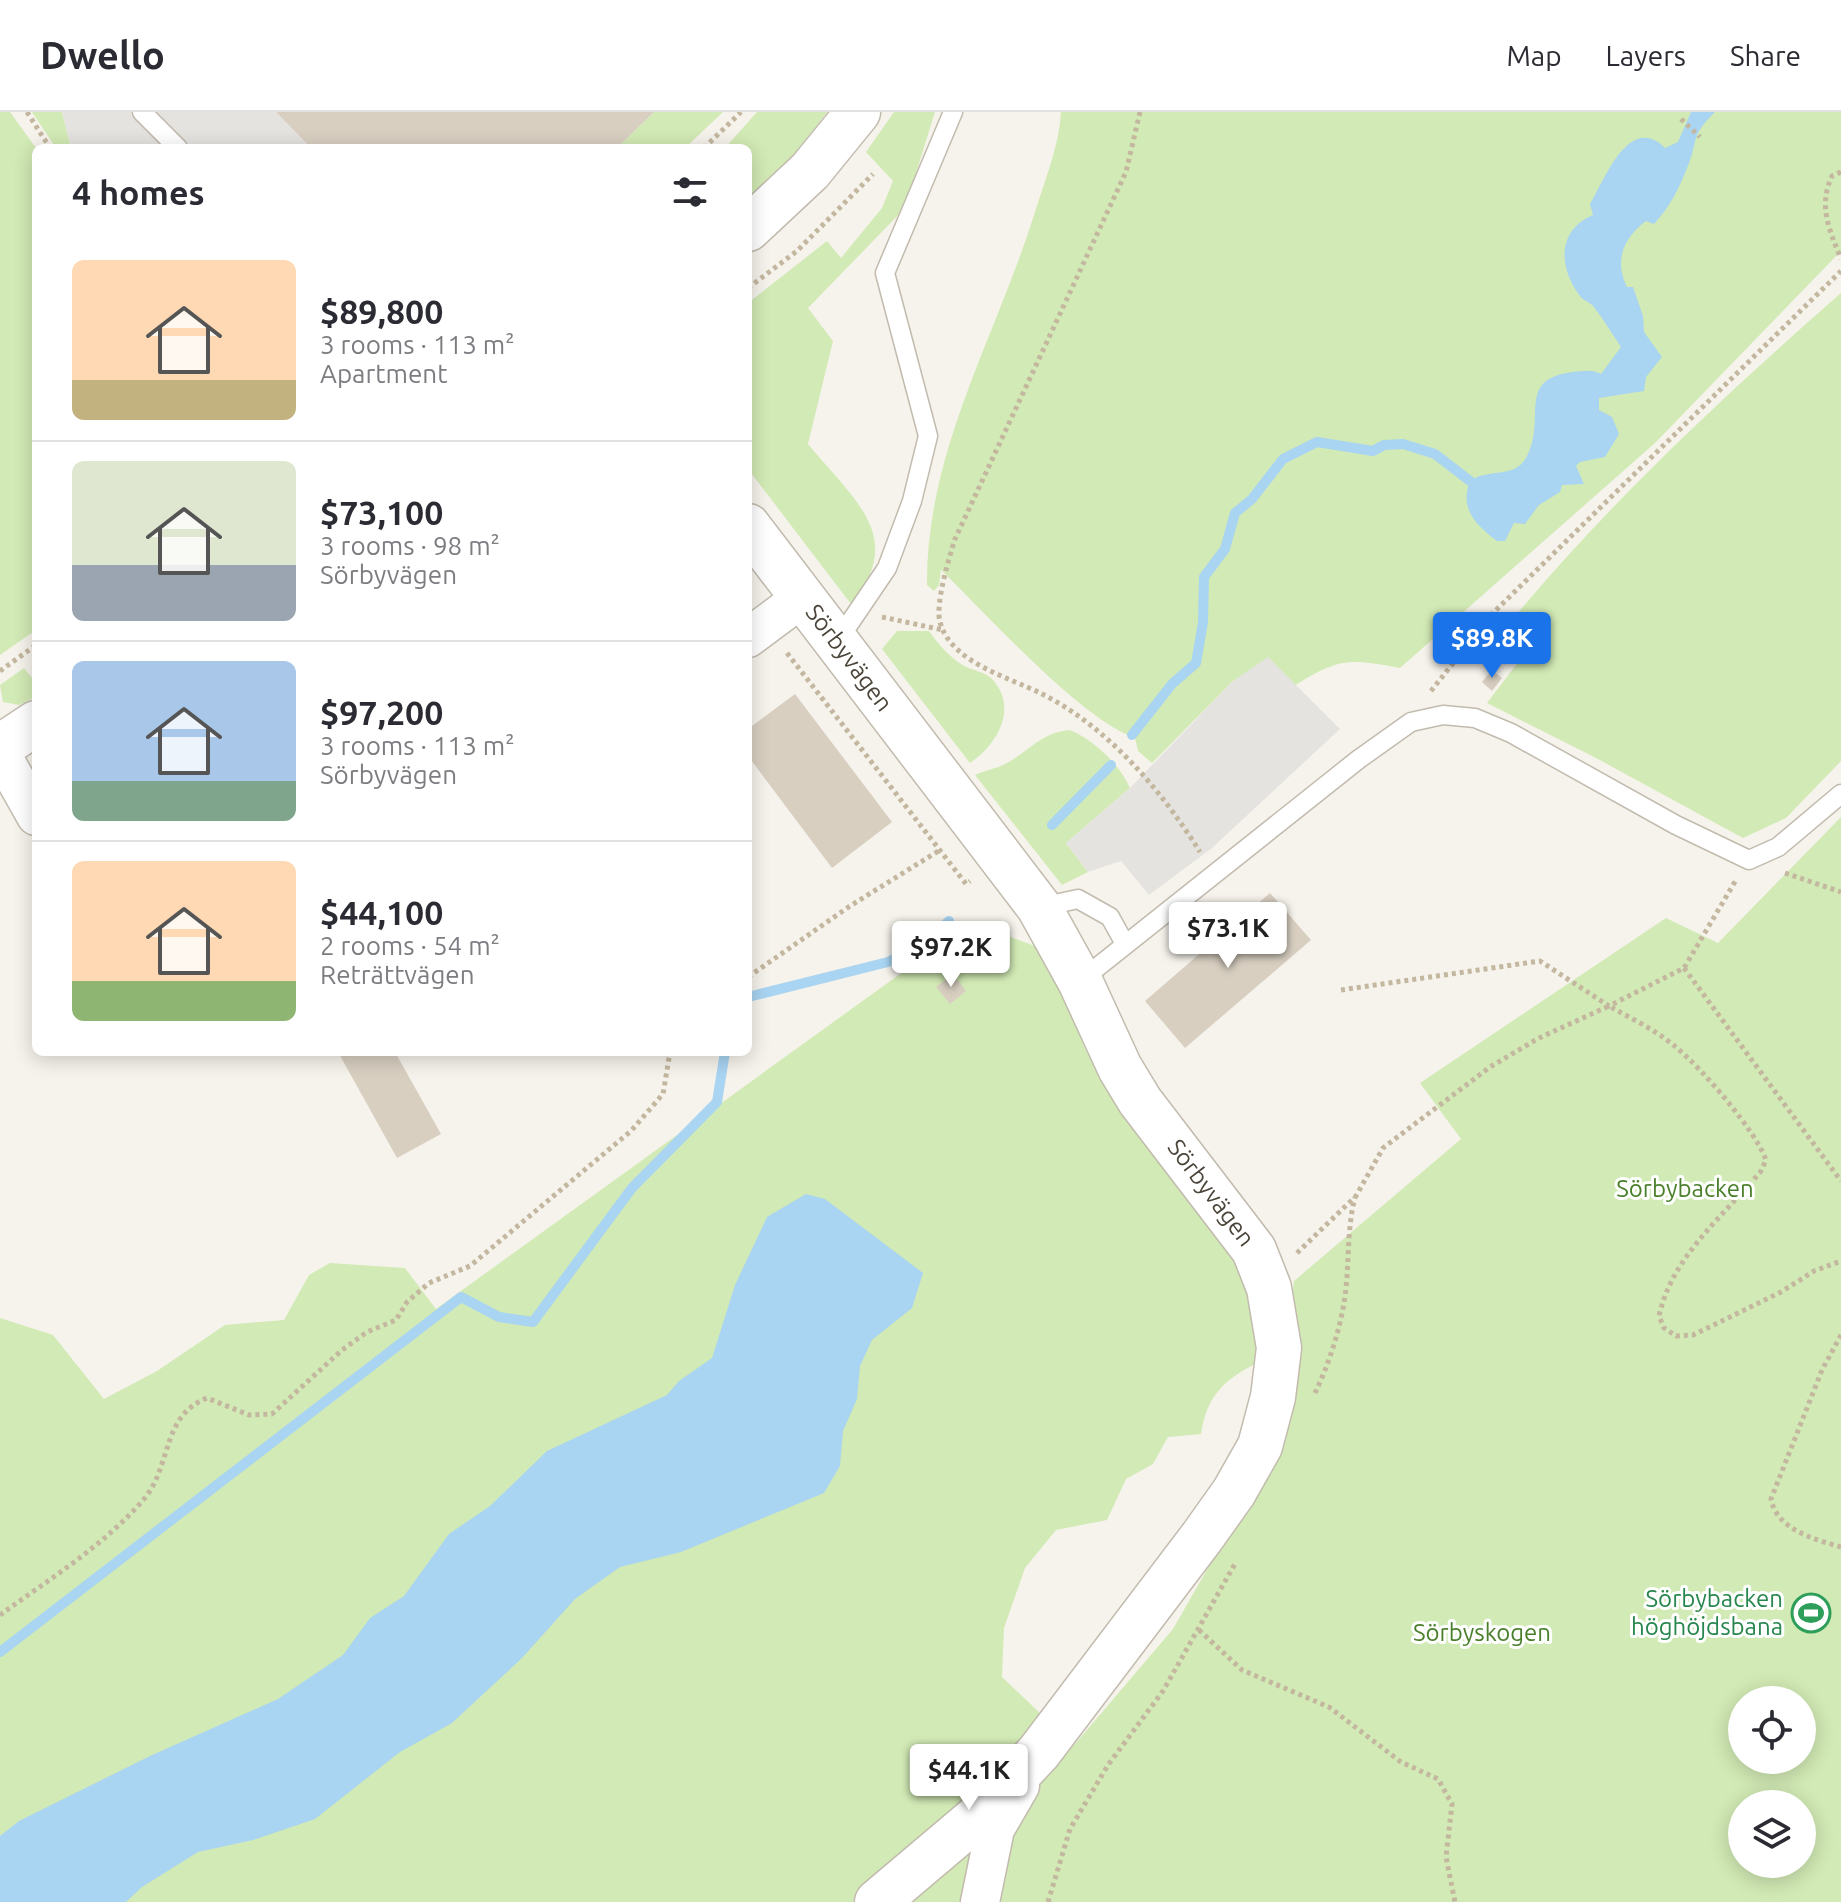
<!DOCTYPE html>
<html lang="en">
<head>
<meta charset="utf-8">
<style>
  body { margin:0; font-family:Ubuntu,sans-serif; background:#f7f7f7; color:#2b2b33; height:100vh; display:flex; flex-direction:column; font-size:30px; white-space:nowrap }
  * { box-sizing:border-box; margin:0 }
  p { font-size:26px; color:#7c7c81 }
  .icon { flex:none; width:44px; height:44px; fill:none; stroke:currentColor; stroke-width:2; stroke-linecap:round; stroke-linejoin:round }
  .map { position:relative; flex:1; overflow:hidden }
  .drawer { position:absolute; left:32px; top:32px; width:720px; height:912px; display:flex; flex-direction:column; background:#fff; border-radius:12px; box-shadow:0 4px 20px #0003 }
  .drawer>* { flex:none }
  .tools { position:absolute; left:1728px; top:1574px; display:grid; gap:16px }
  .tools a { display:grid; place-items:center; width:88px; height:88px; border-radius:50%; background:#fff; box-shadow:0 4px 20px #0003; font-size:40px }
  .price { position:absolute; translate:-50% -68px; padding:0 18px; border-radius:8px; background:#fff; color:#222; font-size:26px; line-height:52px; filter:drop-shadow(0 2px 4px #0008) }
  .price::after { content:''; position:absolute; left:50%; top:48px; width:24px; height:18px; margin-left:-12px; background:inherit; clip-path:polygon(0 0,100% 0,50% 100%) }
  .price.selected { background:#1a73e8; color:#fff }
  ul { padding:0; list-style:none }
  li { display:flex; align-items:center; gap:24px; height:200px; padding:0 40px }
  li+li { border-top:2px solid #e1e1e2 }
  li span { display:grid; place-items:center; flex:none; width:224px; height:160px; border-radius:12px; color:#555 }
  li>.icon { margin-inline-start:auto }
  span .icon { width:96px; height:96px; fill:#fffc; stroke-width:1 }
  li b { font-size:34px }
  h2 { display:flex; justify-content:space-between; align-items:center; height:96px; padding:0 40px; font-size:34px }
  header { display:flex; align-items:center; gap:48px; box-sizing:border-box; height:112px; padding:0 40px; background:#fff; border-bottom:2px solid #e1e1e2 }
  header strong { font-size:38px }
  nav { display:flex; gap:44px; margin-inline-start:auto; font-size:28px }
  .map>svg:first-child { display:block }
  .green { fill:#d2eab5; fill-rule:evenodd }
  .parking { fill:#e5e3e0 }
  .water { fill:#a9d4f2 }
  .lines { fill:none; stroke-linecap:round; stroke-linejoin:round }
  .stream { stroke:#a9d4f2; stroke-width:10 }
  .building { fill:#d8cfc1 }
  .service-casing { stroke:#c2bbae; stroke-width:21 }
  .minor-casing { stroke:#c2bbae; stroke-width:41 }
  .tertiary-casing { stroke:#c2bbae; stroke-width:47 }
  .path { stroke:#c4b79f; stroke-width:5; stroke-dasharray:4 4; stroke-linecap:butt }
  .service { stroke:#fff; stroke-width:18 }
  .minor { stroke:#fff; stroke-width:38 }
  .tertiary { stroke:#fff; stroke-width:44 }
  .labels { text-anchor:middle; stroke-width:6; stroke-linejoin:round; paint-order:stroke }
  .street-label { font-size:24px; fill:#4b4439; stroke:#fff }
  .park-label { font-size:24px; fill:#4a7f2a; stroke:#fff }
  .leisure-label { font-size:24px; fill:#27864d; stroke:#fff; text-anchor:end }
</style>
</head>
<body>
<header>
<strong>Dwello</strong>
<nav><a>Map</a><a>Layers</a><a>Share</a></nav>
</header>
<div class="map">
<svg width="1841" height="1790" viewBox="0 0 1841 1790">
  <rect width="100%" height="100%" fill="#f6f3ec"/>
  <!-- green -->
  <g class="green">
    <polygon points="0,0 10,0 36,36 36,518 0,543"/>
    <polygon points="32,0 62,0 71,36 56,36"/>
    <polygon points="654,0 723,0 685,36 617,36"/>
    <polygon points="757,0 827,0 792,45 748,87 748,36 725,36"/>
    <path d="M 894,0 L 935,0 L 905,96 L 808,196 L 833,229 L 808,332 C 852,386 908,425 851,492 L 748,357 L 748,191 L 827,129 L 841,146 L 882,96 L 893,69 L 866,40 Z"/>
    <path d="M 1061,0 L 1841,0 L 1841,139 L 1655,331 L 1400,556 C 1349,546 1338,546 1294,574 L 1268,546 L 1232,570 L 1152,651 L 1138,639 L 1135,626 C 1079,606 987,502 941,458 L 939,473 L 934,479 L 927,473 C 926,339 996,225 1035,100 C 1045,67 1059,35 1061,0 Z"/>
    <path d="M 1841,181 L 1841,649 L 1786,706 L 1743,726 L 1596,646 L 1487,591 L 1528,537 L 1516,503 C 1613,387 1727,281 1841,181 Z"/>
    <path d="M 897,519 L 929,519 C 939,533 948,544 964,554 C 972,558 985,560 992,567 C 1019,596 997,633 970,651 L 882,537 Z"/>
    <polygon points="24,556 36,571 36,585 19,593 3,590 0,573"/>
    <path d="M 1070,618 C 1094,628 1120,653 1130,676 L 1066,731 L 1088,760 L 1062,773 L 975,663 C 985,658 996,657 1005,652 C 1029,640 1041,620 1070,618 Z"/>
    <path d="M 1841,705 L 1841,1790 L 889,1790 L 1075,1632 L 1173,1517 L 1256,1372 L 1287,1237 L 1294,1169 L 1461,1027 L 1420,971 L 1666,806 L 1718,831 ZM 1742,1588 L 1802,1588 L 1802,1648 L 1742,1648 ZM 1742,1692 L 1802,1692 L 1802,1752 L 1742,1752 Z"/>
    <path d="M 972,810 L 1045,838 L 1086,939 L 1118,992 L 1191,1079 L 1259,1184 L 1261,1249 C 1226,1266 1207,1282 1201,1322 L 1168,1325 L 1153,1352 L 1126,1367 L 1107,1408 L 1056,1418 L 1025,1456 L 1004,1516 L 1002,1565 L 1044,1605 L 932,1724 L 853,1790 L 0,1790 L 0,1206 L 53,1223 L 104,1287 L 157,1259 L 225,1213 L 284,1208 L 309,1163 L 330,1151 L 405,1156 L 436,1197 Z"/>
  </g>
  <!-- parking -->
  <g class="parking">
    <polygon points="62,0 276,0 311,36 71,36"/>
    <polygon points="1268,545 1340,617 1212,736 1149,783 1121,749 1088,760 1066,731 1130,676 1232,570"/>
  </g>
  <!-- water -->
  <g class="water">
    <path d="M 1691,0 L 1715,0 C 1689,25 1699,29 1687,56 C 1679,77 1669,96 1654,112 L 1646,109 C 1623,126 1614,149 1627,175 L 1633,175 L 1643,204 L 1644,220 L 1662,245 L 1646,265 L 1644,279 L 1599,286 L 1599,298 L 1612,305 L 1619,322 L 1605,345 L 1580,350 L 1576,354 L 1584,372 L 1562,373 L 1560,380 L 1539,393 L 1525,412 L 1514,411 L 1505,429 L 1497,429 C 1476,413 1459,397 1470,369 C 1487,356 1514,367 1526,346 C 1548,308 1514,267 1573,260 C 1584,259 1593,257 1601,262 L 1621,235 C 1612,222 1604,208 1594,195 C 1589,189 1583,189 1580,184 C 1559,156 1556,119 1593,103 L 1590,92 C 1604,69 1629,0 1665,36 L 1678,30 Z"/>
    <polygon points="806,1082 825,1087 923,1161 912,1196 872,1228 860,1254 857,1287 843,1319 840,1354 824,1381 681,1440 620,1455 575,1487 522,1546 452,1611 400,1640 315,1707 253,1728 198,1740 142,1775 126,1790 0,1790 0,1724 19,1709 150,1644 278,1587 343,1543 370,1506 404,1484 449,1422 490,1394 547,1339 667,1283 679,1269 712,1246 735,1173 767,1105"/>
  </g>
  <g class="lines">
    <!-- stream -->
    <g class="stream">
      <polyline points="1132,623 1172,572 1196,551 1203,510 1204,465 1225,437 1235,401 1252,387 1283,347 1317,330 1373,339 1384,333 1403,332 1435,342 1470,369"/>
      <polyline points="1052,713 1111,653"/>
      <polyline points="748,885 888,850 922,834 949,809"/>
      <polyline points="0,1540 461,1185 499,1205 533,1210 632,1076 717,990 725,940"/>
    </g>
  </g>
  <!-- building -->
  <g class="building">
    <polygon points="276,0 654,0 617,36 311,36"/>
    <polygon points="1492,558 1502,566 1492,579 1482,570"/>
    <polygon points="795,582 892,710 832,756 748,644 748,617"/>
    <polygon points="1270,781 1311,828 1185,936 1145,889"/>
    <polygon points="953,862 966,879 950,892 936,875"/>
    <polygon points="338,940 395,940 441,1022 397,1046"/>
  </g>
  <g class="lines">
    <defs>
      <g id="service">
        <polyline points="142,0 178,36"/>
        <polyline points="833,523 849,512 887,456 912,389 928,324 885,161 953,0"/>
        <polyline points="1041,795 1078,787 1110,805 1125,832"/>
        <polyline points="1080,869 1359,647 1411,610 1443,603 1475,606 1511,621 1676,713 1749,748 1778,735 1841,682"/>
      </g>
      <g id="minor">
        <polyline points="748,526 803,485"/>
        <polyline points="0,640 36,704"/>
        <polyline points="980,1790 995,1717 1020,1674"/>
      </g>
      <g id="tertiary">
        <polyline points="748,117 810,59 858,0"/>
        <polyline points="748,414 1039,795 1080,869 1120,956 1140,989 1254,1138 1269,1176 1279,1236 1273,1285 1260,1334 1234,1380 1202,1425 1039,1640 981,1702 877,1790"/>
        <polyline points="0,635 36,611"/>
      </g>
    </defs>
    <!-- service casing -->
    <use href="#service" class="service-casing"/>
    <!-- minor casing -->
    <use href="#minor" class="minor-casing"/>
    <!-- tertiary casing -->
    <use href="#tertiary" class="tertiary-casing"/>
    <!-- path -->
    <g class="path">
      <polyline points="27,0 50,36"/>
      <path d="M 1140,0 L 1126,60 L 955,427 C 949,446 935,492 940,510 C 951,551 1009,565 1042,582 C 1108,615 1162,679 1200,740"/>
      <polyline points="1681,7 1700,25"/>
      <polyline points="704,36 741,0"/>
      <path d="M 1841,60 L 1832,64 C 1818,94 1829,117 1841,147"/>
      <polyline points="748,176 797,139 873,62"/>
      <polyline points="882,505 943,518"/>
      <polyline points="787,541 966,772 970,769"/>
      <polyline points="0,559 36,533"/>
      <polyline points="1431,579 1492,502 1841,159"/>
      <polyline points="1785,761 1841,780"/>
      <polyline points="1684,856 1841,1069"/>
      <polyline points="748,865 850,794 940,738"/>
      <polyline points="1341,878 1540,849 1609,894 1684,856 1736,768"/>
      <path d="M 1297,1141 L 1356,1084 L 1383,1036 L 1490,955 L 1539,926 L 1609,894 C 1632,907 1658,919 1678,937 C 1703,958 1755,1018 1766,1048 L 1761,1059 C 1723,1105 1672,1144 1659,1204 L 1664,1216 L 1676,1224 L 1693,1223 L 1781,1180 L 1814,1159 L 1841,1149"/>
      <path d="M 1841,1223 L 1822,1258 L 1771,1387 C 1777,1418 1814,1427 1841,1435"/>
      <path d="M 1315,1281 C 1328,1254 1339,1221 1344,1191 C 1350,1155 1346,1121 1355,1085"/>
      <path d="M 0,1503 C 48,1468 105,1433 144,1387 C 172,1354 161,1304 207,1286 L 249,1303 L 272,1302 L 342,1238 L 367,1220 L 396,1208 L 407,1190 L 429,1171 L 470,1154 L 631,1019 L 663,982 L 670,940"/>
      <polyline points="1199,1518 1242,1558 1329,1595 1401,1650 1438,1667 1452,1692 1446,1745 1455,1790"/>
      <polyline points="1048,1790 1070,1717 1108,1653 1163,1579 1236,1450"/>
    </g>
    <!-- service -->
    <use href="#service" class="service"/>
    <!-- minor -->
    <use href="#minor" class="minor"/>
    <!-- tertiary -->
    <use href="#tertiary" class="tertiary"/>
  </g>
  <!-- icons -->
  <defs>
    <symbol id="stadium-ring" viewBox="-11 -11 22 22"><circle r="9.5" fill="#fff" stroke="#2e9e5b" stroke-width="1.5"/><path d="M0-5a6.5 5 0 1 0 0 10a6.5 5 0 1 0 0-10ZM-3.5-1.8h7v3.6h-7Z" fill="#2e9e5b"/></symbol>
  </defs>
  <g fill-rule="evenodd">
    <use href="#stadium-ring" x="1789" y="1479" width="44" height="44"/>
  </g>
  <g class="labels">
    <!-- street labels -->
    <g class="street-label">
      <text transform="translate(849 546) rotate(53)" y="8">Sörbyvägen</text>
      <text transform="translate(1211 1081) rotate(53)" y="8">Sörbyvägen</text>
    </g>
    <!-- park labels -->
    <g class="park-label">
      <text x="1685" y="1085">Sörbybacken</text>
      <text x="1482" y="1529">Sörbyskogen</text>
    </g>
    <!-- leisure labels -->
    <g class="leisure-label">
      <text x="1783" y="1495">Sörbybacken<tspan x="1783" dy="28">höghöjdsbana</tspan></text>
    </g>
  </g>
</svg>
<div class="tools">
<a><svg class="icon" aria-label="locate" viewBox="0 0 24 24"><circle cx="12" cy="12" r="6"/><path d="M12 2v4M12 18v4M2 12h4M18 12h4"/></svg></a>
<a><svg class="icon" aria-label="layers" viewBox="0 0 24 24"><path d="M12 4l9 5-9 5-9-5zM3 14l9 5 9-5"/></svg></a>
</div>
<b class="price selected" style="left:1492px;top:568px">$89.8K</b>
<b class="price" style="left:1228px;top:858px">$73.1K</b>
<b class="price" style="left:951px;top:877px">$97.2K</b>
<b class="price" style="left:969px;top:1700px">$44.1K</b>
<section class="drawer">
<h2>4 homes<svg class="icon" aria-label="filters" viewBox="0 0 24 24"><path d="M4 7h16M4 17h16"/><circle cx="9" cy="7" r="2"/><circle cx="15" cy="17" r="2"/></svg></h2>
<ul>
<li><span style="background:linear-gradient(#ffd9b3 75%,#c2b280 0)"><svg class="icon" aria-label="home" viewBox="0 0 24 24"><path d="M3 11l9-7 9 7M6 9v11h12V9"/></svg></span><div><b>$89,800</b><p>3 rooms · 113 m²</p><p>Apartment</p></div></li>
<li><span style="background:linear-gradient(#dfe7d0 65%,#9aa5b1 0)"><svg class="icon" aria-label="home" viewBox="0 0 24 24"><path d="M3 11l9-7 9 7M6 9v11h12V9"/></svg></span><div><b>$73,100</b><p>3 rooms · 98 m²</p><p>Sörbyvägen</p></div></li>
<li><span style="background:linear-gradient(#a9c7e8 75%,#7fa58c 0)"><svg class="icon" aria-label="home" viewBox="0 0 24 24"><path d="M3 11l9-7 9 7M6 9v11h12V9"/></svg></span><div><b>$97,200</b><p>3 rooms · 113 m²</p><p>Sörbyvägen</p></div></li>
<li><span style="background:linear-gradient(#ffd9b3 75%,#8fb573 0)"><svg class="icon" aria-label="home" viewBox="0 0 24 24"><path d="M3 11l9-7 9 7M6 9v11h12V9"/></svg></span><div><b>$44,100</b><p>2 rooms · 54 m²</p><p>Reträttvägen</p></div></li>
</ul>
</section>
</div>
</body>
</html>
